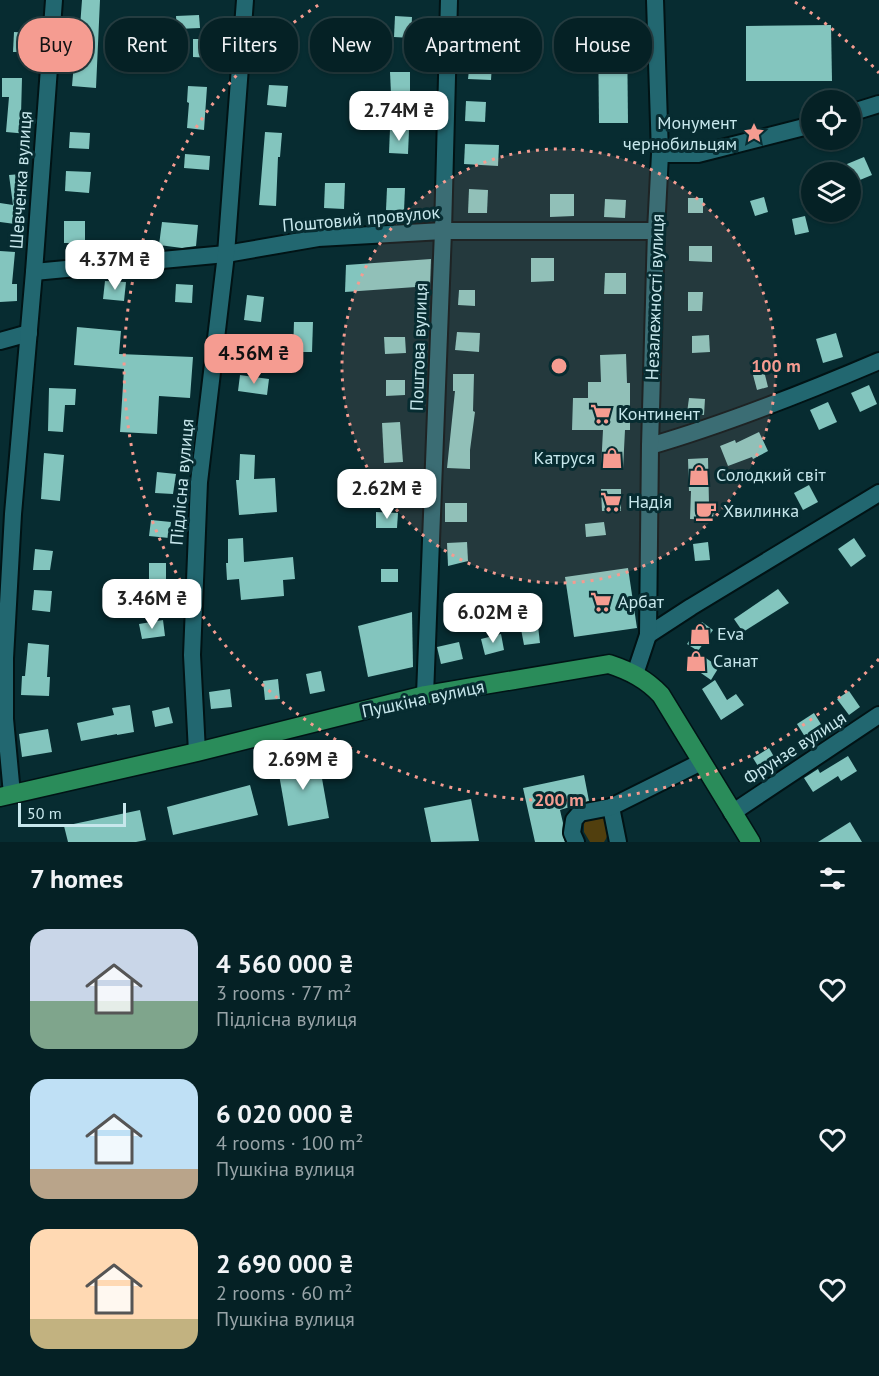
<!DOCTYPE html>
<html lang="en">
<head>
<meta charset="utf-8">
<style>
  body { margin:0; font-family:"PT Sans",sans-serif; background:#132e32; color:#f1f3f6; height:100vh; display:flex; flex-direction:column; font-size:22px; white-space:nowrap }
  * { box-sizing:border-box; margin:0 }
  p { font-size:20px; color:#97a3a7 }
  .icon { flex:none; width:33px; height:33px; fill:none; stroke:currentColor; stroke-width:2; stroke-linecap:round; stroke-linejoin:round }
  .map { position:relative; height:842px; overflow:hidden }
  .side { display:flex; flex-direction:column; background:#052125; flex:1 }
  .side>* { flex:none }
  .top-card { position:absolute; left:18px; top:18px; width:843px; height:54px; display:flex; gap:12px }
  .buttons { position:absolute; left:801px; top:90px; display:grid; gap:12px }
  .buttons a { display:grid; place-items:center; width:60px; height:60px; border-radius:50%; background:#052125; box-shadow:0 2px 4px #0004,0 0 0 2px #263e42; font-size:30px }
  .scale { position:absolute; left:18px; bottom:15px; width:108px; box-sizing:border-box; padding-left:6px; border:3px solid #c7e7ec; border-top:0; font-size:16px; line-height:21px; white-space:nowrap; color:#c7e7ec; -webkit-text-stroke:4px #072c31; paint-order:stroke }
  .price { position:absolute; translate:-50% -51px; padding:0 14px; border-radius:12px; background:#fff; color:#222; font-size:20px; line-height:39px; filter:drop-shadow(0 2px 3px #0008) }
  .price::after { content:''; position:absolute; left:50%; top:36px; width:18px; height:14px; margin-left:-9px; background:inherit; clip-path:polygon(0 0,100% 0,50% 100%) }
  .price.on { background:#f59c91; color:#111 }
  ul { padding:0; list-style:none }
  li { display:flex; align-items:center; gap:18px; height:150px; padding:0 30px }
  li span { display:grid; place-items:center; flex:none; width:168px; height:120px; border-radius:18px; color:#555 }
  li>.icon { margin-inline-start:auto }
  span .icon { width:72px; height:72px; fill:#fffc; stroke-width:1 }
  li b { font-size:26px }
  h2 { display:flex; justify-content:space-between; align-items:center; height:72px; padding:0 30px; font-size:26px }
  .pill { padding:0 21px; border-radius:24px; background:#052125; box-shadow:0 2px 4px #0004,0 0 0 2px #263e42; font-size:21px; line-height:54px }
  .pill.on { background:#f59c91; color:#111 }
  .map>svg:first-child { display:block }
  .green { fill:#513f0e }
  .building { fill:#83c5be }
  .lines { fill:none; stroke-linecap:round; stroke-linejoin:round }
  .minor-casing { stroke:#011315; stroke-width:20 }
  .major-casing { stroke:#011315; stroke-width:21 }
  .minor { stroke:#226770; stroke-width:16 }
  .major { stroke:#2a8c5a; stroke-width:18 }
  .ring { fill:none; stroke:#f59c91; stroke-width:3; stroke-dasharray:3 6 }
  .labels { text-anchor:middle; stroke-width:6; stroke-linejoin:round; paint-order:stroke }
  .poi-label { font-size:18px; fill:#c7e7ec; stroke:#072c31; text-anchor:start }
  .street-label { font-size:18px; fill:#c7e7ec; stroke:#072c31 }
  .centre { fill:#f59c91; stroke:#072c31; stroke-width:3 }
  .ring-label { font-size:18px; text-anchor:middle; font-weight:bold; fill:#f59c91; stroke:#072c31; stroke-width:6; stroke-linejoin:round; paint-order:stroke }
</style>
</head>
<body>
<div class="map">
<svg width="879" height="842" viewBox="0 0 879 842">
  <rect width="100%" height="100%" fill="#072c31"/>
  <!-- green -->
  <path class="green" d="M 602,816 C 608,824 610,834 604,842 L 590,842 L 584,832 L 584,821 Z"/>
  <!-- building -->
  <g class="building">
    <polygon points="82,0 100,0 96,88 72,86 77,27 80,27"/>
    <polygon points="199,15 200,28 177,29 176,16"/>
    <polygon points="395,16 412,17 411,38 394,37"/>
    <polygon points="831,25 832,81 746,81 746,26"/>
    <polygon points="598,29 627,29 628,123 599,123"/>
    <polygon points="14,32 33,33 32,52 13,52"/>
    <polygon points="272,37 292,39 291,58 271,57"/>
    <polygon points="193,39 213,39 213,58 193,57"/>
    <polygon points="470,61 492,63 491,80 468,79"/>
    <polygon points="390,72 410,72 410,93 391,94"/>
    <polygon points="2,78 22,78 21,115 30,116 28,134 6,132 9,97 2,97"/>
    <polygon points="269,85 288,86 286,107 267,105"/>
    <polygon points="188,86 207,87 204,130 187,128 189,103 187,102"/>
    <polygon points="466,101 486,102 485,122 465,121"/>
    <polygon points="390,129 409,130 408,154 389,153"/>
    <polygon points="70,132 90,133 89,149 69,148"/>
    <polygon points="265,132 282,133 280,157 278,157 276,206 259,205"/>
    <polygon points="465,144 499,145 498,166 464,164"/>
    <polygon points="185,154 210,156 209,170 184,168"/>
    <polygon points="864,157 872,175 855,182 847,164"/>
    <polygon points="66,171 91,172 89,193 65,191"/>
    <polygon points="21,174 24,196 20,231 16,231 15,224 0,222 0,203 13,205 9,175"/>
    <polygon points="325,183 345,183 344,209 324,208"/>
    <polygon points="387,188 405,188 404,211 386,210"/>
    <polygon points="469,189 488,190 487,213 468,213"/>
    <polygon points="550,194 574,194 574,216 550,217"/>
    <polygon points="764,197 768,212 755,216 750,201"/>
    <rect x="688" y="198" width="15" height="15"/>
    <polygon points="605,199 626,200 625,218 604,217"/>
    <polygon points="805,216 809,232 795,235 792,219"/>
    <rect x="64" y="221" width="21" height="22"/>
    <polygon points="162,222 198,225 196,246 182,248 159,245"/>
    <polygon points="689,246 712,246 712,262 689,261"/>
    <polygon points="0,251 15,252 12,284 17,284 17,301 0,302"/>
    <polygon points="531,258 554,258 554,281 531,282"/>
    <polygon points="431,259 430,286 345,292 346,265"/>
    <polygon points="605,273 626,273 626,294 604,294"/>
    <polygon points="105,281 126,282 124,301 103,299"/>
    <polygon points="176,284 193,285 192,303 175,302"/>
    <polygon points="459,290 475,290 475,306 458,305"/>
    <polygon points="688,292 703,292 702,311 688,311"/>
    <polygon points="247,295 264,297 261,322 244,320"/>
    <polygon points="294,322 313,322 312,352 293,352"/>
    <polygon points="77,327 121,331 119,354 193,357 190,398 159,396 157,434 120,432 124,369 74,365"/>
    <polygon points="457,332 480,333 479,352 455,350"/>
    <polygon points="836,333 843,357 823,363 816,339"/>
    <polygon points="709,335 710,352 692,353 692,336"/>
    <polygon points="384,337 405,337 406,353 385,354"/>
    <polygon points="626,354 627,383 630,383 630,430 625,430 623,469 601,468 603,430 572,430 573,398 588,398 588,382 601,382 600,355"/>
    <polygon points="764,371 768,387 757,390 753,375"/>
    <polygon points="453,374 474,374 473,411 475,412 470,450 470,469 447,468 455,391 453,391"/>
    <polygon points="240,375 269,379 267,395 238,391"/>
    <polygon points="386,380 405,380 405,395 386,396"/>
    <polygon points="869,385 877,404 860,412 851,393"/>
    <polygon points="49,388 76,389 75,405 65,405 63,432 48,431"/>
    <polygon points="689,398 705,399 704,415 687,413"/>
    <polygon points="828,402 837,422 819,430 810,410"/>
    <polygon points="400,422 403,462 384,463 382,423"/>
    <polygon points="759,432 768,451 753,459 752,457 728,466 720,446 735,440 736,443"/>
    <polygon points="44,453 64,455 60,501 41,499"/>
    <polygon points="240,454 255,455 254,479 275,478 277,512 239,515 236,480 239,480"/>
    <polygon points="708,458 709,504 714,504 713,520 690,519 691,491 689,491 688,459"/>
    <polygon points="157,472 176,474 173,494 155,493"/>
    <polygon points="809,485 818,502 803,510 794,493"/>
    <polygon points="601,489 621,489 621,511 602,511"/>
    <rect x="445" y="503" width="22" height="19"/>
    <polygon points="376,512 398,513 397,528 376,528"/>
    <polygon points="151,520 171,522 169,538 149,536"/>
    <polygon points="604,522 606,535 586,537 585,524"/>
    <polygon points="243,538 244,562 293,557 295,579 283,580 284,596 241,600 239,579 227,580 226,563 228,563 228,539"/>
    <polygon points="854,538 866,556 851,567 838,549"/>
    <polygon points="467,542 468,561 448,566 447,543"/>
    <polygon points="708,542 710,560 695,561 693,544"/>
    <polygon points="35,549 53,551 50,570 33,570"/>
    <rect x="149" y="563" width="17" height="19"/>
    <polygon points="628,568 637,628 574,637 565,577"/>
    <rect x="381" y="569" width="17" height="13"/>
    <polygon points="778,589 789,603 743,632 734,619"/>
    <polygon points="34,590 52,591 50,612 32,610"/>
    <polygon points="412,612 413,667 368,677 358,626"/>
    <polygon points="163,620 165,636 142,639 139,624"/>
    <polygon points="702,622 713,630 698,651 687,644"/>
    <polygon points="538,626 540,643 524,645 521,629"/>
    <polygon points="501,634 504,650 485,655 481,639"/>
    <polygon points="459,642 463,659 441,664 437,647"/>
    <polygon points="28,643 49,645 47,677 50,677 49,696 21,695 22,676 25,676"/>
    <polygon points="697,652 719,667 711,680 688,664"/>
    <polygon points="321,671 325,691 310,694 306,674"/>
    <polygon points="278,679 280,699 265,700 263,681"/>
    <polygon points="715,680 727,700 736,694 744,705 721,720 702,689"/>
    <polygon points="230,689 232,707 211,709 209,692"/>
    <polygon points="849,691 860,707 849,715 837,699"/>
    <polygon points="130,705 134,732 117,735 117,734 81,741 77,723 114,715 112,708"/>
    <polygon points="169,707 173,723 155,727 152,711"/>
    <polygon points="814,713 824,729 807,740 797,724"/>
    <polygon points="48,729 52,752 22,757 19,734"/>
    <polygon points="769,748 777,762 761,771 753,758"/>
    <polygon points="318,756 329,818 288,826 277,763"/>
    <polygon points="848,756 857,771 841,781 838,776 813,792 804,778 818,769 820,773"/>
    <polygon points="584,775 589,801 560,810 563,823 562,832 565,842 535,842 523,788"/>
    <polygon points="250,785 258,815 173,835 167,807"/>
    <polygon points="471,799 479,841 431,842 424,808"/>
    <polygon points="140,810 146,840 136,842 68,842 64,826"/>
    <polygon points="850,822 862,842 818,842"/>
  </g>
  <g class="lines">
    <defs>
      <g id="minor">
        <polyline points="850,113 879,104"/>
        <polyline points="660,154 698,154 812,125"/>
        <polyline points="34,272 226,254 318,238 443,231 656,231"/>
        <polyline points="0,341 29,333"/>
        <path d="M 650,446 C 729,423 804,393 879,361"/>
        <polyline points="648,635 691,607 879,493"/>
        <polyline points="635,674 648,635 650,446 656,231 660,154 655,0"/>
        <polyline points="425,695 443,231 449,0"/>
        <polyline points="197,752 192,655 199,482 226,254 245,0"/>
        <polyline points="12,794 5,719 5,658 13,514 34,272 54,0"/>
        <polyline points="611,807 618,842"/>
        <polyline points="732,813 879,715"/>
        <polyline points="576,842 572,833 574,820 580,813 611,807 701,762"/>
      </g>
      <path id="major" d="M 0,797 L 197,752 L 425,695 L 609,664 C 630,671 646,679 661,695 L 751,842"/>
    </defs>
    <!-- minor casing -->
    <use href="#minor" class="minor-casing"/>
    <!-- major casing -->
    <use href="#major" class="major-casing"/>
    <!-- minor -->
    <use href="#minor" class="minor"/>
    <!-- major -->
    <use href="#major" class="major"/>
  </g>
  <!-- distance rings -->
  <circle cx="559" cy="366" r="217" fill="#f59c91" fill-opacity=".12"/>
  <g class="ring">
    <circle cx="559" cy="366" r="217"/>
    <path d="M879 659A434 434 0 1 1 323 2M795 2A434 434 0 0 1 879 73"/>
  </g>
  <!-- icons -->
  <defs>
    <symbol id="sight-bare" viewBox="-9 -9 18 18"><path d="M0-6L1.8-2.2L6-1.7L2.9 1.2L3.7 5.4L0 3.3L-3.7 5.4L-2.9 1.2L-6-1.7L-1.8-2.2Z" fill="#f59c91" stroke="#072c31" stroke-width="2.5" paint-order="stroke"/></symbol>
    <symbol id="supermarket-bare" viewBox="-9 -9 18 18"><path d="M-6-5.5h2.5l.6 2H6L4.5 2H-2.5L-4.4-4H-6ZM-1.5 3.2a1.3 1.3 0 1 0 .1 0ZM3 3.2a1.3 1.3 0 1 0 .1 0Z" fill="#f59c91" stroke="#072c31" stroke-width="2.5" paint-order="stroke"/></symbol>
    <symbol id="shop-bare" viewBox="-9 -9 18 18"><path d="M-5-2.5h2.3a2.7 3.5 0 0 1 5.4 0H5L5.5 6h-11ZM-1.5-2.5h3a1.5 2.3 0 0 0-3 0Z" fill="#f59c91" stroke="#072c31" stroke-width="2.5" paint-order="stroke"/></symbol>
    <symbol id="cafe-bare" viewBox="-9 -9 18 18"><path d="M-5.5-4.5H6V0H3Q3 3.5 0 3.5H-2.5Q-5.5 3.5-5.5 0ZM3-3.2v2h1.7v-2ZM-6 4.5H4V6H-6Z" fill="#f59c91" stroke="#072c31" stroke-width="2.5" paint-order="stroke"/></symbol>
  </defs>
  <g fill-rule="evenodd">
    <use href="#sight-bare" x="739" y="118" width="30" height="30"/>
    <use href="#supermarket-bare" x="586" y="399" width="30" height="30"/>
    <use href="#shop-bare" x="597" y="443" width="30" height="30"/>
    <use href="#shop-bare" x="684" y="460" width="30" height="30"/>
    <use href="#supermarket-bare" x="596" y="487" width="30" height="30"/>
    <use href="#cafe-bare" x="691" y="496" width="30" height="30"/>
    <use href="#supermarket-bare" x="586" y="587" width="30" height="30"/>
    <use href="#shop-bare" x="685" y="619" width="30" height="30"/>
    <use href="#shop-bare" x="681" y="646" width="30" height="30"/>
  </g>
  <g class="labels">
    <!-- poi labels -->
    <g class="poi-label">
      <text x="737" y="129" text-anchor="end">Монумент<tspan x="737" dy="21">чернобильцям</tspan></text>
      <text x="618" y="420">Континент</text>
      <text x="595" y="464" text-anchor="end">Катруся</text>
      <text x="716" y="481">Солодкий світ</text>
      <text x="628" y="508">Надiя</text>
      <text x="723" y="517">Хвилинка</text>
      <text x="618" y="608">Арбат</text>
      <text x="717" y="640">Eva</text>
      <text x="713" y="667">Санат</text>
    </g>
    <!-- street labels -->
    <g class="street-label">
      <text transform="translate(21 180) rotate(-86)" y="6">Шевченка вулиця</text>
      <text transform="translate(361 219) rotate(-5)" y="6">Поштовий провулок</text>
      <text transform="translate(655 297) rotate(-88)" y="6">Незалежності вулиця</text>
      <text transform="translate(419 347) rotate(-88)" y="6">Поштова вулиця</text>
      <text transform="translate(182 482) rotate(-85)" y="6">Підлісна вулиця</text>
      <text transform="translate(423 699) rotate(-12)" y="6">Пушкіна вулиця</text>
      <text transform="translate(795 748) rotate(-33)" y="6">Фрунзе вулиця</text>
    </g>
  </g>
  <circle cx="559" cy="366" r="9" class="centre"/>
  <g class="ring-label">
    <text x="776" y="372">100 m</text>
    <text x="559" y="806">200 m</text>
  </g>
</svg>
<div class="buttons">
<a><svg class="icon" aria-label="locate" viewBox="0 0 24 24"><circle cx="12" cy="12" r="6"/><path d="M12 2v4M12 18v4M2 12h4M18 12h4"/></svg></a>
<a><svg class="icon" aria-label="layers" viewBox="0 0 24 24"><path d="M12 4l9 5-9 5-9-5zM3 14l9 5 9-5"/></svg></a>
</div>
<div class="scale">50 m</div>
<b class="price" style="left:399px;top:142px">2.74M ₴</b>
<b class="price" style="left:115px;top:291px">4.37M ₴</b>
<b class="price on" style="left:254px;top:385px">4.56M ₴</b>
<b class="price" style="left:387px;top:520px">2.62M ₴</b>
<b class="price" style="left:152px;top:630px">3.46M ₴</b>
<b class="price" style="left:493px;top:644px">6.02M ₴</b>
<b class="price" style="left:303px;top:791px">2.69M ₴</b>
<div class="top-card">
<a class="pill on">Buy</a>
<a class="pill">Rent</a>
<a class="pill">Filters</a>
<a class="pill">New</a>
<a class="pill">Apartment</a>
<a class="pill">House</a>
</div>
</div>
<section class="side">
<h2>7 homes<svg class="icon" aria-label="filters" viewBox="0 0 24 24"><path d="M4 7h16M4 17h16"/><circle cx="9" cy="7" r="2"/><circle cx="15" cy="17" r="2"/></svg></h2>
<ul>
<li><span style="background:linear-gradient(#c9d6e8 60%,#7fa58c 0)"><svg class="icon" aria-label="home" viewBox="0 0 24 24"><path d="M3 11l9-7 9 7M6 9v11h12V9"/></svg></span><div><b>4 560 000 ₴</b><p>3 rooms · 77 m²</p><p>Підлісна вулиця</p></div><svg class="icon" aria-label="heart" viewBox="0 0 24 24"><path d="M12 20l-8-8c-3-5 5-10 8-4 3-6 11-1 8 4z"/></svg></li>
<li><span style="background:linear-gradient(#bfe0f5 75%,#b9a48a 0)"><svg class="icon" aria-label="home" viewBox="0 0 24 24"><path d="M3 11l9-7 9 7M6 9v11h12V9"/></svg></span><div><b>6 020 000 ₴</b><p>4 rooms · 100 m²</p><p>Пушкіна вулиця</p></div><svg class="icon" aria-label="heart" viewBox="0 0 24 24"><path d="M12 20l-8-8c-3-5 5-10 8-4 3-6 11-1 8 4z"/></svg></li>
<li><span style="background:linear-gradient(#ffd9b3 75%,#c2b280 0)"><svg class="icon" aria-label="home" viewBox="0 0 24 24"><path d="M3 11l9-7 9 7M6 9v11h12V9"/></svg></span><div><b>2 690 000 ₴</b><p>2 rooms · 60 m²</p><p>Пушкіна вулиця</p></div><svg class="icon" aria-label="heart" viewBox="0 0 24 24"><path d="M12 20l-8-8c-3-5 5-10 8-4 3-6 11-1 8 4z"/></svg></li>
</ul>
</section>
</body>
</html>
